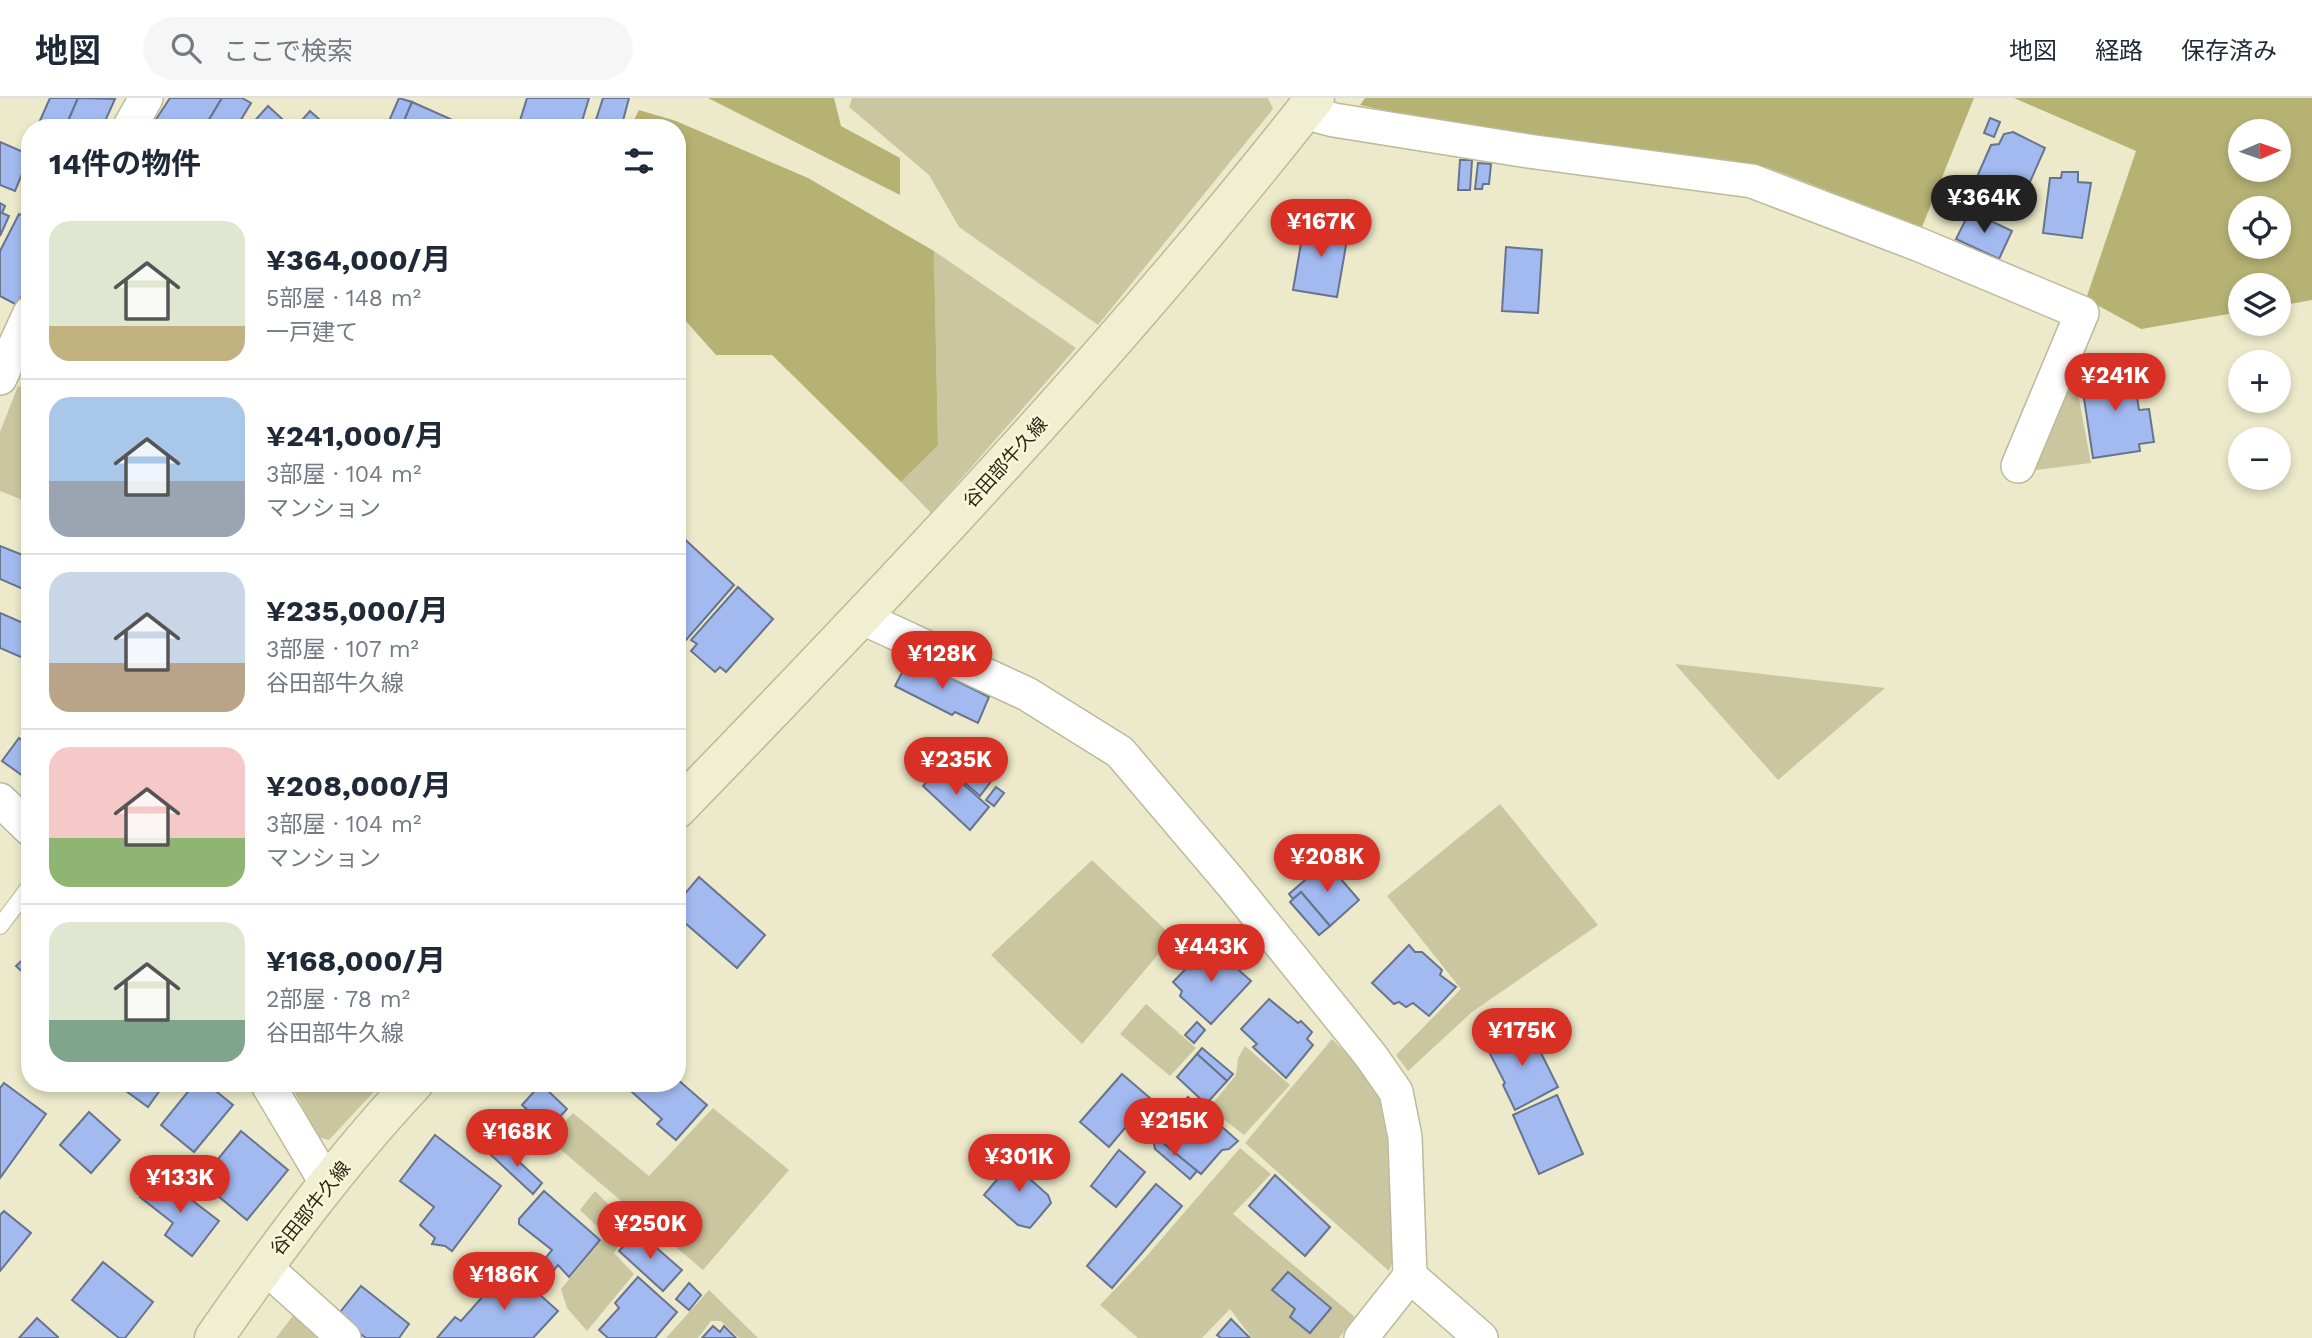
<!DOCTYPE html>
<html lang="ja">
<head>
<meta charset="utf-8">
<style>
  body { margin:0; font-family:"Work Sans","Noto Sans JP",sans-serif; background:#f6f6f7; color:#1f2937; height:100vh; display:flex; flex-direction:column; font-size:26px; white-space:nowrap }
  * { box-sizing:border-box; margin:0 }
  p { font-size:23px; color:#747a83 }
  .icon { flex:none; width:38px; height:38px; fill:none; stroke:currentColor; stroke-width:2; stroke-linecap:round; stroke-linejoin:round }
  .map { position:relative; flex:1; overflow:hidden }
  .details { position:absolute; left:21px; top:21px; width:665px; height:973px; display:flex; flex-direction:column; background:#fff; border-radius:28px; box-shadow:0 4px 10px #0003 }
  .details>* { flex:none }
  .needle { width:46px; rotate:88deg }
  .buttons { position:absolute; left:2228px; top:21px; display:grid; gap:14px }
  .buttons a { display:grid; place-items:center; width:63px; height:63px; border-radius:50%; background:#fff; box-shadow:0 4px 10px #0003; font-size:35px }
  .price { position:absolute; translate:-50% -60px; padding:0 16px; border-radius:24px; background:#d93025; color:#fff; font-size:23px; line-height:46px; filter:drop-shadow(0 2px 4px #0008) }
  .price::after { content:''; position:absolute; left:50%; top:42px; width:21px; height:16px; margin-left:-10px; background:inherit; clip-path:polygon(0 0,100% 0,50% 100%) }
  .price.on { background:#222; color:#fff }
  ul { padding:0; list-style:none }
  li { display:flex; align-items:center; gap:21px; height:175px; padding:0 28px }
  li+li { border-top:2px solid #e0e1e3 }
  li span { display:grid; place-items:center; flex:none; width:196px; height:140px; border-radius:21px; color:#555 }
  li>.icon { margin-inline-start:auto }
  span .icon { width:84px; height:84px; fill:#fffc; stroke-width:1 }
  li b { font-size:30px }
  h2 { display:flex; justify-content:space-between; align-items:center; height:84px; padding:0 28px; font-size:30px }
  header { display:flex; align-items:center; gap:42px; box-sizing:border-box; height:98px; padding:0 35px; background:#fff; border-bottom:2px solid #e0e1e3 }
  header strong { font-size:33px }
  nav { display:flex; gap:38px; margin-inline-start:auto; font-size:24px }
  .search { width:490px; height:63px; background:#f6f6f7; display:flex; align-items:center; gap:18px; box-sizing:border-box; padding:0 24px; border-radius:38px; color:#747a83; font-size:26px }
  .map>svg:first-child { display:block }
  .green { fill:#cac7a0 }
  .forest { fill:#b6b274; fill-rule:evenodd }
  .building { fill:#a2baf0; stroke:#68748d; stroke-width:2 }
  .lines { fill:none; stroke-linecap:round; stroke-linejoin:round }
  .service-casing { stroke:#bcba9b; stroke-width:18 }
  .minor-casing { stroke:#bcba9b; stroke-width:36 }
  .secondary-casing { stroke:#bcba9b; stroke-width:41 }
  .service { stroke:#fff; stroke-width:16 }
  .minor { stroke:#fff; stroke-width:33 }
  .secondary { stroke:#f1efd2; stroke-width:38 }
  .labels { text-anchor:middle; stroke-width:5; stroke-linejoin:round; paint-order:stroke }
  .street-label { font-size:19px; fill:#28281b; stroke:#f9f7d7 }
</style>
</head>
<body>
<header>
<strong>地図</strong>
<div class="search"><svg class="icon" aria-label="search" viewBox="0 0 24 24"><circle cx="10" cy="10" r="6"/><path d="M15 15l6 6"/></svg>ここで検索</div>
<nav><a>地図</a><a>経路</a><a>保存済み</a></nav>
</header>
<div class="map">
<svg width="2312" height="1240" viewBox="0 0 2312 1240">
  <rect width="100%" height="100%" fill="#eceaca"/>
  <!-- green -->
  <g class="green">
    <polygon points="852,0 1268,0 1273,11 1098,227 959,129 929,77 849,9"/>
    <polygon points="934,153 1076,250 931,415 901,384 938,346"/>
    <polygon points="2075,280 2091,365 2028,373 2065,295"/>
    <polygon points="18,288 30,293 30,405 0,393 0,334"/>
    <polygon points="1675,566 1885,590 1778,682"/>
    <polygon points="1500,706 1598,827 1472,914 1408,973 1396,957 1461,891 1387,798"/>
    <polygon points="1092,762 1173,839 1082,946 991,857"/>
    <polygon points="1146,906 1196,950 1170,978 1120,936"/>
    <polygon points="1332,941 1379,989 1391,1066 1396,1153 1389,1173 1245,1045"/>
    <polygon points="1245,948 1290,987 1244,1037 1209,1010 1236,977 1238,960"/>
    <polygon points="290,985 382,985 329,1042 318,1039"/>
    <polygon points="713,1010 789,1072 703,1172 548,1041 573,1015 649,1078"/>
    <polygon points="1240,1050 1271,1076 1233,1116 1355,1219 1339,1240 1252,1240 1230,1211 1202,1240 1138,1240 1100,1207 1145,1160"/>
    <polygon points="595,1093 631,1129 614,1155 634,1176 587,1233 567,1210 561,1191 606,1137 580,1112"/>
    <polygon points="709,1192 758,1240 739,1240 721,1223 711,1223 698,1240 666,1240"/>
    <polygon points="295,1215 324,1240 276,1240"/>
  </g>
  <!-- forest -->
  <g class="forest">
    <polygon points="708,0 834,0 841,28 900,60 900,97"/>
    <polygon points="1365,0 1974,0 1922,129 1766,69 1630,65 1360,7"/>
    <path d="M 2014,0 L 2312,0 L 2312,202 L 2279,208 L 2278,187 L 2240,187 L 2240,214 L 2141,231 L 2086,201 L 2136,53 ZM 2240,33 L 2278,33 L 2278,72 L 2240,72 ZM 2240,110 L 2278,110 L 2278,149 L 2240,149 Z"/>
    <polygon points="639,12 676,23 808,80 934,153 938,347 901,384 772,257 716,257 677,213 677,30 630,30"/>
  </g>
  <!-- building -->
  <g class="building">
    <polygon points="50,0 78,0 65,30 45,30 38,27"/>
    <polygon points="78,0 115,1 102,30 65,30"/>
    <polygon points="170,0 222,0 204,30 166,30 155,23"/>
    <polygon points="222,0 242,0 251,5 236,30 204,30"/>
    <polygon points="399,0 412,4 401,30 386,30"/>
    <polygon points="527,0 589,0 580,30 530,30 519,26"/>
    <polygon points="603,0 629,0 621,30 594,28"/>
    <polygon points="412,4 464,27 463,30 401,30"/>
    <polygon points="268,8 291,29 290,30 248,30"/>
    <polygon points="310,13 329,30 295,30"/>
    <polygon points="1990,20 2000,24 1994,39 1984,35"/>
    <polygon points="2013,34 2045,50 2018,111 2000,100 1993,113 1979,107 1985,94 1973,88 1991,47 1999,46 2004,36"/>
    <polygon points="0,44 30,57 15,93 0,87"/>
    <polygon points="1460,62 1472,62 1470,92 1458,92"/>
    <polygon points="1478,65 1491,66 1489,86 1483,86 1482,91 1475,91"/>
    <polygon points="2062,74 2078,74 2078,84 2091,85 2082,140 2043,135 2050,80 2061,80"/>
    <polygon points="0,105 5,108 2,115 9,118 0,138"/>
    <polygon points="1970,113 2012,133 1999,161 1956,141"/>
    <polygon points="19,116 30,121 30,182 17,207 0,198 0,153"/>
    <polygon points="1305,122 1349,130 1337,199 1293,192"/>
    <polygon points="1506,149 1542,152 1538,215 1502,213"/>
    <polygon points="2132,266 2139,312 2149,311 2154,344 2139,346 2140,353 2093,360 2082,287 2092,285 2091,272"/>
    <polygon points="677,434 734,487 686,542 677,533"/>
    <polygon points="0,448 30,460 30,494 0,481"/>
    <polygon points="738,489 773,521 726,574 720,569 715,574 691,553 697,546 691,542"/>
    <polygon points="0,515 30,528 30,563 0,550"/>
    <polygon points="910,559 989,599 978,625 955,614 952,617 895,588"/>
    <polygon points="19,640 30,649 30,683 2,663"/>
    <polygon points="961,655 992,682 980,698 948,670"/>
    <polygon points="942,667 989,709 970,732 923,688"/>
    <polygon points="996,689 1004,695 994,708 986,702"/>
    <polygon points="1326,764 1359,802 1330,828 1301,794 1293,801 1289,796"/>
    <polygon points="699,779 765,837 737,870 677,818 677,805"/>
    <polygon points="1301,794 1330,828 1319,837 1290,804"/>
    <polygon points="1210,846 1251,883 1211,926 1180,898 1182,893 1173,884"/>
    <polygon points="1409,847 1415,854 1422,854 1442,872 1440,877 1456,889 1429,918 1413,905 1406,909 1399,904 1394,906 1372,885"/>
    <polygon points="30,855 30,881 16,868"/>
    <polygon points="1269,901 1298,925 1301,923 1312,934 1307,941 1313,947 1286,980 1253,949 1257,946 1241,931"/>
    <polygon points="1197,924 1205,932 1194,945 1185,937"/>
    <polygon points="1528,929 1558,989 1515,1012 1503,987 1505,985 1487,950"/>
    <polygon points="1202,950 1233,976 1227,983 1197,956"/>
    <polygon points="1197,956 1227,983 1206,1006 1177,979"/>
    <polygon points="1122,976 1150,1000 1109,1049 1080,1024"/>
    <polygon points="677,981 707,1007 676,1042 657,1026 662,1021 622,985 677,985"/>
    <polygon points="4,985 46,1016 0,1080 0,990"/>
    <polygon points="115,985 165,985 148,1009"/>
    <polygon points="195,985 206,985 233,1007 194,1054 161,1027"/>
    <polygon points="541,986 567,1011 549,1031 522,1007"/>
    <polygon points="1557,997 1583,1056 1539,1076 1513,1017"/>
    <polygon points="1188,999 1238,1043 1229,1051 1222,1052 1201,1076 1152,1036"/>
    <polygon points="89,1014 120,1042 91,1075 60,1047"/>
    <polygon points="241,1033 288,1072 247,1122 200,1083"/>
    <polygon points="1152,1036 1197,1073 1190,1081 1155,1051"/>
    <polygon points="435,1037 501,1088 452,1153 445,1148 432,1146 435,1140 420,1127 434,1109 400,1083"/>
    <polygon points="501,1047 542,1085 533,1096 491,1057"/>
    <polygon points="1119,1052 1145,1074 1116,1109 1091,1088"/>
    <polygon points="1017,1058 1036,1073 1031,1082 1048,1097 1051,1105 1030,1130 1018,1127 984,1097"/>
    <polygon points="158,1076 219,1123 192,1158 165,1137 173,1125 140,1099"/>
    <polygon points="1275,1077 1330,1129 1305,1158 1249,1108"/>
    <polygon points="1156,1086 1182,1108 1112,1190 1087,1168"/>
    <polygon points="544,1093 600,1142 569,1179 558,1167 554,1172 543,1163 552,1152 519,1126 519,1121"/>
    <polygon points="4,1113 31,1135 0,1173 0,1117"/>
    <polygon points="637,1133 682,1172 663,1193 619,1153"/>
    <polygon points="103,1164 153,1204 125,1240 119,1240 72,1202"/>
    <polygon points="509,1169 558,1213 533,1240 437,1240 455,1219 461,1223"/>
    <polygon points="1288,1174 1331,1210 1310,1235 1290,1219 1295,1211 1272,1192"/>
    <polygon points="638,1179 677,1214 655,1240 608,1240 599,1232 619,1210 615,1205"/>
    <polygon points="689,1185 701,1197 689,1212 676,1201"/>
    <polygon points="361,1188 409,1226 399,1240 366,1240 337,1218"/>
    <polygon points="37,1220 58,1239 57,1240 19,1240"/>
    <polygon points="1231,1221 1250,1240 1221,1240 1217,1237"/>
    <polygon points="713,1228 720,1234 724,1228 736,1240 702,1240"/>
  </g>
  <g class="lines">
    <defs>
      <polyline id="service" points="0,828 30,788"/>
      <g id="minor">
        <polyline points="1304,14 1334,22 1528,53 1752,83 1920,147 2082,215 2018,368"/>
        <polyline points="129,30 146,0"/>
        <polyline points="0,280 30,215"/>
        <polyline points="863,520 1027,596 1120,654 1232,786 1371,958 1396,994 1405,1039 1410,1178 1361,1240"/>
        <polyline points="0,702 30,731"/>
        <polyline points="267,985 327,1086"/>
        <polyline points="264,1168 344,1240"/>
        <polyline points="1410,1178 1481,1240"/>
      </g>
      <g id="secondary">
        <path d="M 677,711 C 899,482 1118,251 1315,0"/>
        <path d="M 214,1240 C 276,1151 340,1064 414,985"/>
      </g>
    </defs>
    <!-- service casing -->
    <use href="#service" class="service-casing"/>
    <!-- minor casing -->
    <use href="#minor" class="minor-casing"/>
    <!-- secondary casing -->
    <use href="#secondary" class="secondary-casing"/>
    <!-- service -->
    <use href="#service" class="service"/>
    <!-- minor -->
    <use href="#minor" class="minor"/>
    <!-- secondary -->
    <use href="#secondary" class="secondary"/>
  </g>
  <g class="labels">
    <!-- street labels -->
    <g class="street-label">
      <text transform="translate(1005 364) rotate(-48)" y="7">谷田部牛久線</text>
      <text transform="translate(310 1110) rotate(-51)" y="7">谷田部牛久線</text>
    </g>
  </g>
</svg>
<div class="buttons">
<a><svg class="needle" viewBox="-14 -14 28 28"><path d="M0-13l5 13h-10z" fill="#e53935"/><path d="M0 13l5-13h-10z" fill="#747a83"/></svg></a>
<a><svg class="icon" aria-label="locate" viewBox="0 0 24 24"><circle cx="12" cy="12" r="6"/><path d="M12 2v4M12 18v4M2 12h4M18 12h4"/></svg></a>
<a><svg class="icon" aria-label="layers" viewBox="0 0 24 24"><path d="M12 4l9 5-9 5-9-5zM3 14l9 5 9-5"/></svg></a>
<a>+</a>
<a>−</a>
</div>
<b class="price on" style="left:1984px;top:137px">¥364K</b>
<b class="price" style="left:1321px;top:161px">¥167K</b>
<b class="price" style="left:2115px;top:315px">¥241K</b>
<b class="price" style="left:942px;top:593px">¥128K</b>
<b class="price" style="left:956px;top:699px">¥235K</b>
<b class="price" style="left:1327px;top:796px">¥208K</b>
<b class="price" style="left:1211px;top:886px">¥443K</b>
<b class="price" style="left:1522px;top:970px">¥175K</b>
<b class="price" style="left:1174px;top:1060px">¥215K</b>
<b class="price" style="left:517px;top:1071px">¥168K</b>
<b class="price" style="left:1019px;top:1096px">¥301K</b>
<b class="price" style="left:180px;top:1117px">¥133K</b>
<b class="price" style="left:650px;top:1163px">¥250K</b>
<b class="price" style="left:504px;top:1214px">¥186K</b>
<section class="details">
<h2>14件の物件<svg class="icon" aria-label="filters" viewBox="0 0 24 24"><path d="M4 7h16M4 17h16"/><circle cx="9" cy="7" r="2"/><circle cx="15" cy="17" r="2"/></svg></h2>
<ul>
<li><span style="background:linear-gradient(#dfe7d0 75%,#c2b280 0)"><svg class="icon" aria-label="home" viewBox="0 0 24 24"><path d="M3 11l9-7 9 7M6 9v11h12V9"/></svg></span><div><b>¥364,000/月</b><p>5部屋 · 148 m²</p><p>一戸建て</p></div></li>
<li><span style="background:linear-gradient(#a9c7e8 60%,#9aa5b1 0)"><svg class="icon" aria-label="home" viewBox="0 0 24 24"><path d="M3 11l9-7 9 7M6 9v11h12V9"/></svg></span><div><b>¥241,000/月</b><p>3部屋 · 104 m²</p><p>マンション</p></div></li>
<li><span style="background:linear-gradient(#c9d6e8 65%,#b9a48a 0)"><svg class="icon" aria-label="home" viewBox="0 0 24 24"><path d="M3 11l9-7 9 7M6 9v11h12V9"/></svg></span><div><b>¥235,000/月</b><p>3部屋 · 107 m²</p><p>谷田部牛久線</p></div></li>
<li><span style="background:linear-gradient(#f6c9c9 65%,#8fb573 0)"><svg class="icon" aria-label="home" viewBox="0 0 24 24"><path d="M3 11l9-7 9 7M6 9v11h12V9"/></svg></span><div><b>¥208,000/月</b><p>3部屋 · 104 m²</p><p>マンション</p></div></li>
<li><span style="background:linear-gradient(#dfe7d0 70%,#7fa58c 0)"><svg class="icon" aria-label="home" viewBox="0 0 24 24"><path d="M3 11l9-7 9 7M6 9v11h12V9"/></svg></span><div><b>¥168,000/月</b><p>2部屋 · 78 m²</p><p>谷田部牛久線</p></div></li>
</ul>
</section>
</div>
</body>
</html>
